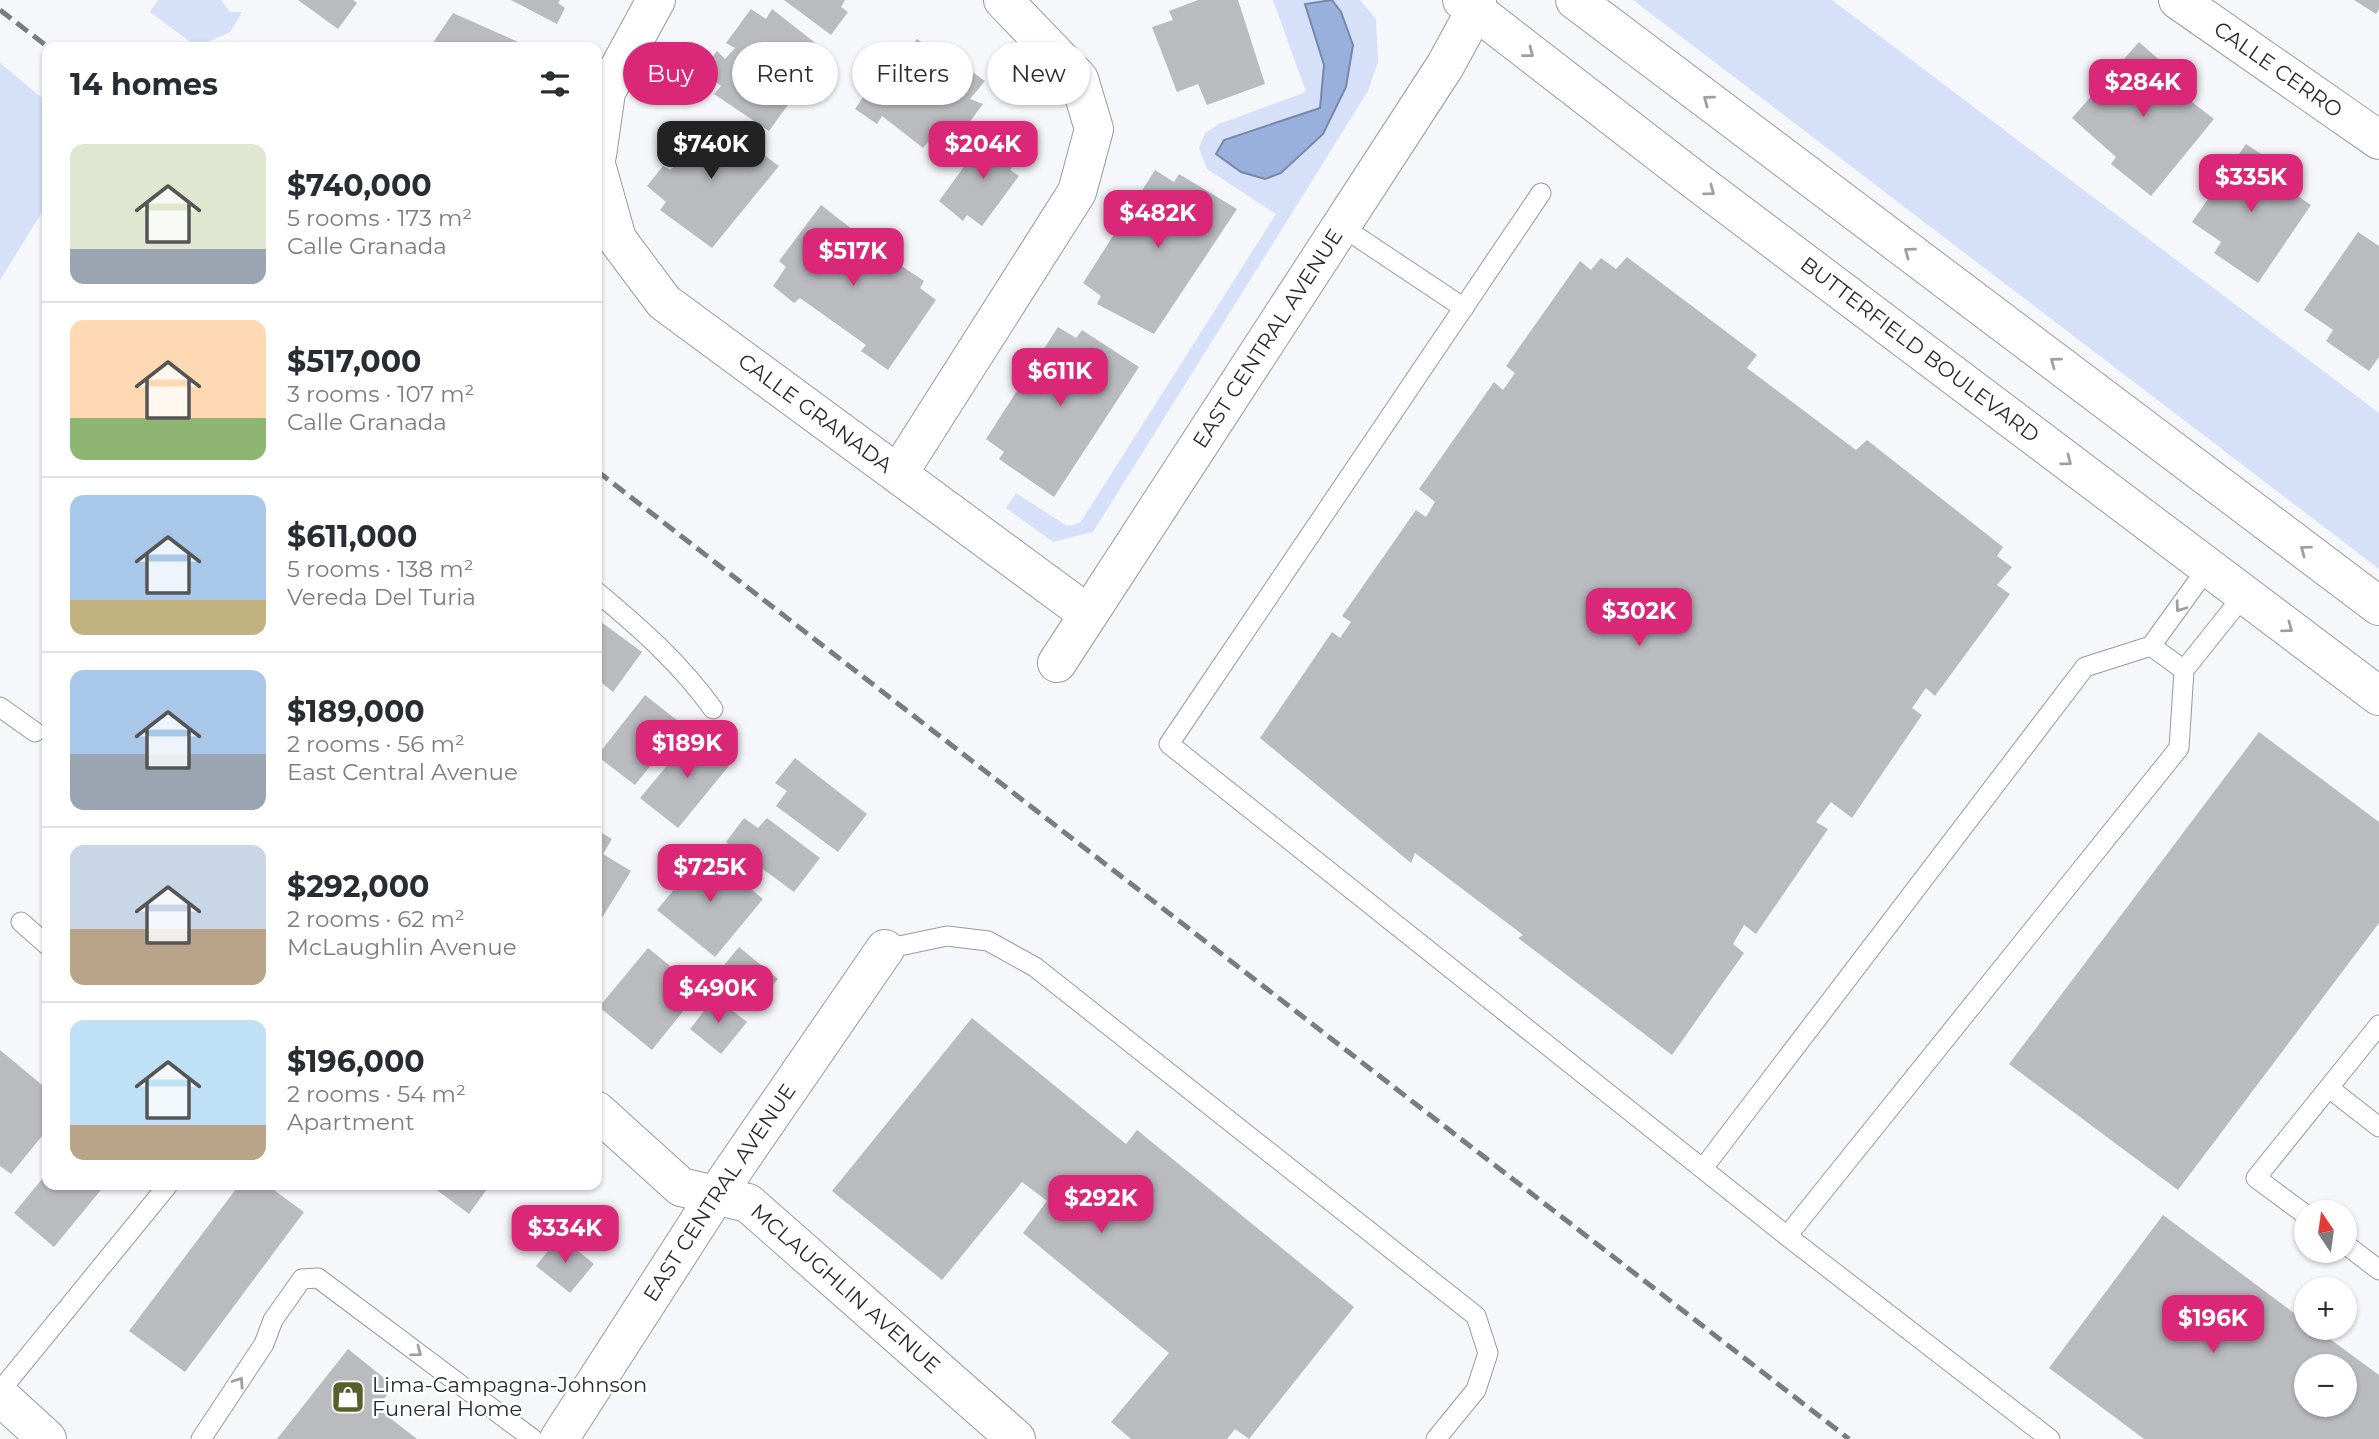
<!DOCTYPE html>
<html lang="en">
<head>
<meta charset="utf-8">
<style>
  body { margin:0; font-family:Montserrat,sans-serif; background:#f2f2f3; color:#2b2b33; height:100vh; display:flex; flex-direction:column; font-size:26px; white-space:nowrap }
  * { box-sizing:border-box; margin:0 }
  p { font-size:23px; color:#7c7c81 }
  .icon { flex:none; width:38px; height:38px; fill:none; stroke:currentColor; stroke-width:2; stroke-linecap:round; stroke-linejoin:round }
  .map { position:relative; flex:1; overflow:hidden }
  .sheet { position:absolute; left:42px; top:42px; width:560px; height:1148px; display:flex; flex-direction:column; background:#fff; border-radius:14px; box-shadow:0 2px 5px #0004 }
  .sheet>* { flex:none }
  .guide { position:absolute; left:623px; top:42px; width:665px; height:63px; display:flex; gap:14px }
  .needle { width:46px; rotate:347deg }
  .controls { position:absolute; left:2294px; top:1200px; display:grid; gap:14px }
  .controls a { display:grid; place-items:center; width:63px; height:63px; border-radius:50%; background:#fff; box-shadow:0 2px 5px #0004; font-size:35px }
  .price { position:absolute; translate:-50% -60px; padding:0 16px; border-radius:14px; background:#db2777; color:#fff; font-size:23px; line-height:46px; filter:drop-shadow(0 2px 4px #0008) }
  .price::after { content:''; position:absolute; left:50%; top:42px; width:21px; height:16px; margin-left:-10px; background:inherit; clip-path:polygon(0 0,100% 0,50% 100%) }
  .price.selected { background:#222; color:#fff }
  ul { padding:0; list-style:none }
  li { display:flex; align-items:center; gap:21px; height:175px; padding:0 28px }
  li+li { border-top:2px solid #e1e1e2 }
  li span { display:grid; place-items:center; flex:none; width:196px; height:140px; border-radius:14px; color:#555 }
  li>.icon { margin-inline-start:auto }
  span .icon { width:84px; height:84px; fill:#fffc; stroke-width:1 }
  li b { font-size:30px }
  h2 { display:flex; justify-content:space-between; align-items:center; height:84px; padding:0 28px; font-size:30px }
  .pill { padding:0 24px; border-radius:32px; background:#fff; box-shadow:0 2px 5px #0004; font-size:24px; line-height:63px }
  .pill.selected { background:#db2777; color:#fff }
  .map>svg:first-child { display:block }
  .green { fill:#d6e1f9 }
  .water { fill:#99afdc; stroke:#7787a7; stroke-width:2 }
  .building { fill:#b9bbbf; fill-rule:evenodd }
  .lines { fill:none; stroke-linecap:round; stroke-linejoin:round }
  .service-casing { stroke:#999a9e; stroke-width:21 }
  .minor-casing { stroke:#999a9e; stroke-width:40 }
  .secondary-casing { stroke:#999a9e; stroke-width:40 }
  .primary-casing { stroke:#999a9e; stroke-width:40 }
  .service { stroke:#fff; stroke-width:19 }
  .minor { stroke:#fff; stroke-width:38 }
  .secondary { stroke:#fff; stroke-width:38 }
  .primary { stroke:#fff; stroke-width:38 }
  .rail { stroke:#7b7c7f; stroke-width:5; stroke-dasharray:14 7; stroke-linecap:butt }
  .oneway { stroke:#9f9fa0 }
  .labels { text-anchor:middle; stroke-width:5; stroke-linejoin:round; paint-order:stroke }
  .street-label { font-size:21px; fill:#292a2c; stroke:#fff }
  .poi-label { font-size:21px; fill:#292a2c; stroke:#fff; text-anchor:start }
</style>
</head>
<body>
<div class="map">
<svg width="2379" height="1439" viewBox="0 0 2379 1439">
  <rect width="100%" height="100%" fill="#f5f7fb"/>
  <!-- green -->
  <g class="green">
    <polygon points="158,0 221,0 230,12 242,12 230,32 197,47 150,12"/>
    <polygon points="1273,0 1360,0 1376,19 1378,62 1368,91 1093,532 1053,542 1006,508 1016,493 1067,526 1080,523 1276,214 1207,169 1199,148 1205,133 1219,124 1306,92"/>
    <polygon points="1633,0 1832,0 2379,413 2379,569"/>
    <polygon points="0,63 47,102 47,204 0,280"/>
  </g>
  <!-- water -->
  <polygon class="water" points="1332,0 1341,12 1353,45 1346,87 1323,134 1281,173 1265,179 1241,172 1216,154 1224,140 1320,108 1324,65 1305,4"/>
  <!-- building -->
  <g class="building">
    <polygon points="298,0 353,0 357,3 338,29"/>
    <polygon points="511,0 560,0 558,3 565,8 557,24"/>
    <polygon points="784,0 845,0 841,7 848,12 831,35"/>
    <polygon points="1198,0 1238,0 1265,84 1207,105 1198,84 1177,92 1152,27 1173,20 1169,11"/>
    <polygon points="2354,0 2379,0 2379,9 2376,14"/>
    <polygon points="751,9 766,19 772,9 832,56 808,93 801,87 769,131 714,94 721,86 701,71 717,51 725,59 735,48 726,43"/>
    <polygon points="453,13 525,45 430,47"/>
    <polygon points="917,39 951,63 944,69 955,77 964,66 985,81 970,99 983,104 944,156 928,142 923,148 882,116 877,124 855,109 898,45 907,52"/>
    <polygon points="2139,42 2180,78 2174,88 2214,119 2151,196 2111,164 2116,157 2072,118"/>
    <polygon points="696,122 711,133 721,123 779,166 712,248 660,210 666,202 647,186 663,166 670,170 678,163 671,155"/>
    <polygon points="985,138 997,146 1004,138 1024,150 1010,170 1019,176 982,226 967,215 963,221 939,201"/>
    <polygon points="2246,144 2282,168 2274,180 2311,205 2258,283 2214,253 2221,242 2192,222"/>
    <polygon points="1155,170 1174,182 1179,174 1237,209 1154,334 1097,304 1101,296 1083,283"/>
    <polygon points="821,205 862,237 855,248 892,272 900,265 924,281 920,288 936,300 888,370 861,351 866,345 800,298 794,303 773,286 786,267 779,261"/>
    <polygon points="2358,232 2379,246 2379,357 2369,371 2326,341 2333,330 2304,310"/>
    <polygon points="1627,257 1757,355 1747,368 1856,450 1867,440 2003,547 1997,556 2012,567 1997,585 2010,594 1935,696 1926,688 1912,708 1922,715 1852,818 1831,802 1816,822 1828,829 1756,934 1744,925 1733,944 1744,953 1672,1055 1518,938 1523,935 1415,853 1411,863 1260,738 1332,632 1340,638 1351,622 1342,616 1416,510 1426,517 1435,502 1419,489 1494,382 1503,390 1515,373 1506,366 1580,261 1591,270 1601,258 1616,269"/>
    <polygon points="1058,327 1076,338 1082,330 1139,367 1054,497 999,459 1004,452 986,439"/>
    <polygon points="597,619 642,652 613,692 597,679"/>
    <polygon points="645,695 683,725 635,785 597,756"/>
    <polygon points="696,731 733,761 678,828 640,798"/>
    <polygon points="2259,732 2379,822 2379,923 2178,1190 2009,1064"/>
    <polygon points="795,758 867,814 838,852 776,806 787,791 775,783"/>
    <polygon points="744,818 758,828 767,818 820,858 794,892 726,842"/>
    <polygon points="597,830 612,839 603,854 631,871 597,926"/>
    <polygon points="705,852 763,899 715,957 657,910"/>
    <polygon points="739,947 778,979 755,1006 716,975"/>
    <polygon points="648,948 700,990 652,1050 599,1007"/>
    <polygon points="715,997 747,1022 721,1054 690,1029"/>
    <polygon points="972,1018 1126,1144 1137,1130 1354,1307 1249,1439 1235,1429 1227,1439 1131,1439 1111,1422 1169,1353 1023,1233 1047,1201 1022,1182 942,1280 832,1191"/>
    <polygon points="0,1050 47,1089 47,1130 11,1174 0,1166"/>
    <polygon points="47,1173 47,1185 105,1185 54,1247 14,1213"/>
    <polygon points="239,1185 267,1185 304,1212 185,1372 129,1331"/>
    <polygon points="430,1185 490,1185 469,1214"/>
    <path d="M 2163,1215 L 2306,1322 L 2306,1328 L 2315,1328 L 2379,1375 L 2379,1439 L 2144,1439 L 2049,1368 ZM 2306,1367 L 2345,1367 L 2345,1405 L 2306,1405 Z"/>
    <polygon points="560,1236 594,1264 570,1293 536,1266"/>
    <polygon points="348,1349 394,1386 377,1408 417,1439 277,1439"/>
  </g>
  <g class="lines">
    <defs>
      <g id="service">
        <polyline points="1541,193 1169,744 1787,1236 2050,1439"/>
        <polyline points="1341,226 1464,308"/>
        <path d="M 597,592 C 640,628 680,663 713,709"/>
        <polyline points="2151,646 2184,670"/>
        <polyline points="0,707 35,732"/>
        <polyline points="21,922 47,945"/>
        <polyline points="885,949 947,936 988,941 1035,967 1476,1316 1488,1353 1476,1390 1436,1439"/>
        <polyline points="2329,1088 2379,1127"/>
        <polyline points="1704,1167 2085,667 2151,646 2208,567"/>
        <polyline points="2306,1215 2256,1178 2379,1025"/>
        <polyline points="1787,1236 2179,748 2184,670 2244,595"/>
        <polyline points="2345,1244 2379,1270"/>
        <polyline points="0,1391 168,1185"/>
        <polyline points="201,1439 264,1344 273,1320 302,1279 318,1278 533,1439"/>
      </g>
      <g id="minor">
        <path id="s1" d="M 2178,0 L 2379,140"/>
        <polyline points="597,155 606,92 656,0"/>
        <path id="s2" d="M 597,168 L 617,239 L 664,302 L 1088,614"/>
        <polyline points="898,474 1077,192 1094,129 1079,79 1003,0"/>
        <path id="s3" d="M 1057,663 L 1445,66 L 1475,11 L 1477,0"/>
        <path id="s4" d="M 597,1111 L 681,1187 L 748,1203 L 1016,1439"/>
        <path id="s5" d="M 559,1439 L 716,1195 L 885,949"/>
      </g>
      <polyline id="secondary" points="0,1396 47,1439"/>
      <g id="primary">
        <path id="s6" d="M 1462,0 L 1692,178 L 2379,696"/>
        <polyline points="1575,0 2379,606"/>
      </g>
    </defs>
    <!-- service casing -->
    <use href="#service" class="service-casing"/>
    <!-- minor casing -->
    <use href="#minor" class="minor-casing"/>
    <!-- secondary casing -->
    <use href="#secondary" class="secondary-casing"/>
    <!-- primary casing -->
    <use href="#primary" class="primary-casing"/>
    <!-- service -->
    <use href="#service" class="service"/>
    <!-- minor -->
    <use href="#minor" class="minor"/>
    <!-- secondary -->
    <use href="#secondary" class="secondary"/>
    <!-- primary -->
    <use href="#primary" class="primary"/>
    <!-- rail -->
    <g class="rail">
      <polyline points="0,10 48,47"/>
      <polyline points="597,471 1849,1439"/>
    </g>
  </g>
  <!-- one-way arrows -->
  <defs><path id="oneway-chevron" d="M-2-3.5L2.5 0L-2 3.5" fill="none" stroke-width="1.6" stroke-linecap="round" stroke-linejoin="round" transform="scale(1.75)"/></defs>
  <g class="oneway">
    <use href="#oneway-chevron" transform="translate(1529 53) rotate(38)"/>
    <use href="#oneway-chevron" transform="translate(1708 100) rotate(-143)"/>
    <use href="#oneway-chevron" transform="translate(1710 191) rotate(37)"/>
    <use href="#oneway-chevron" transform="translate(1909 252) rotate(-143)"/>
    <use href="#oneway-chevron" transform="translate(2055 362) rotate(-143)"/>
    <use href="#oneway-chevron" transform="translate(2067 461) rotate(37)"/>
    <use href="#oneway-chevron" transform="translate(2305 550) rotate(-143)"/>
    <use href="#oneway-chevron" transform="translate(2180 607) rotate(126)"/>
    <use href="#oneway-chevron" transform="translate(2288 628) rotate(37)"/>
    <use href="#oneway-chevron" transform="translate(417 1352) rotate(37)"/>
    <use href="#oneway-chevron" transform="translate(239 1382) rotate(-56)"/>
  </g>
  <!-- icons -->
  <defs>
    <symbol id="shop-square" viewBox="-11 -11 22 22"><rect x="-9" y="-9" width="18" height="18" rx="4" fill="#585f2d" stroke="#fff"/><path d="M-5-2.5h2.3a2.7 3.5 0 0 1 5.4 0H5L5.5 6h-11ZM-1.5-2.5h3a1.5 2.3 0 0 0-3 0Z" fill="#fff"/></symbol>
  </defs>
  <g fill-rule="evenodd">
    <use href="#shop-square" x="329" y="1378" width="38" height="38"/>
  </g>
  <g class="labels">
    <!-- street labels -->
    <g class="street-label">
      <text dy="7" stroke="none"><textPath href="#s1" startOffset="122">CALLE CERRO</textPath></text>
      <text dy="7" stroke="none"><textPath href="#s3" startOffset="387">EAST CENTRAL AVENUE</textPath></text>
      <text dy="7" stroke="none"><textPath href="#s6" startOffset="576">BUTTERFIELD BOULEVARD</textPath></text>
      <text dy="7" stroke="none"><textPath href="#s2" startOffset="340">CALLE GRANADA</textPath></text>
      <text dy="7" stroke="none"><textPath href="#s5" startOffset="294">EAST CENTRAL AVENUE</textPath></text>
      <text dy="7" stroke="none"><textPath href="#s4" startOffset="312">MCLAUGHLIN AVENUE</textPath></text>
    </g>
    <!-- poi labels -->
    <g class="poi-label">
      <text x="372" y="1392">Lima-Campagna-Johnson<tspan x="372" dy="24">Funeral Home</tspan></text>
    </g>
  </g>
</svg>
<div class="controls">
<a><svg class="needle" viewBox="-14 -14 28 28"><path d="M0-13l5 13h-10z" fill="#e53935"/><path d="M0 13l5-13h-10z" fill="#7c7c81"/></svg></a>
<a>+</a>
<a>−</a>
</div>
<b class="price" style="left:2143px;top:119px">$284K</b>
<b class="price selected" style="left:711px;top:181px">$740K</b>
<b class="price" style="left:983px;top:181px">$204K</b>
<b class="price" style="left:2251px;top:214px">$335K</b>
<b class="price" style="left:1158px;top:250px">$482K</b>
<b class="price" style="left:853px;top:288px">$517K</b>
<b class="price" style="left:1060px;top:408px">$611K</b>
<b class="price" style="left:1639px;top:648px">$302K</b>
<b class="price" style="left:687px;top:780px">$189K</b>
<b class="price" style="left:710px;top:904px">$725K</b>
<b class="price" style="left:718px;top:1025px">$490K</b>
<b class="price" style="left:1101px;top:1235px">$292K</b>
<b class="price" style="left:565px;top:1265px">$334K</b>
<b class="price" style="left:2213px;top:1355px">$196K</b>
<div class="guide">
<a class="pill selected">Buy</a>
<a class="pill">Rent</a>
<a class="pill">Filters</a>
<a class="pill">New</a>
</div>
<section class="sheet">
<h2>14 homes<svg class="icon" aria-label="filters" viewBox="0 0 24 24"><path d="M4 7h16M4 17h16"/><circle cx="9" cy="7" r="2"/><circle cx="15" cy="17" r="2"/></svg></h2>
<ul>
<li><span style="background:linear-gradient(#dfe7d0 75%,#9aa5b1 0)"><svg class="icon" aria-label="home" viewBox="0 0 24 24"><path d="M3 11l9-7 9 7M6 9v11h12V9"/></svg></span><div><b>$740,000</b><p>5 rooms · 173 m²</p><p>Calle Granada</p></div></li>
<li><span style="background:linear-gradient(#ffd9b3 70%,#8fb573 0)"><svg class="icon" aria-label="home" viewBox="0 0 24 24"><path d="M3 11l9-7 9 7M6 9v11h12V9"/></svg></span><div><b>$517,000</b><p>3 rooms · 107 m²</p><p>Calle Granada</p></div></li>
<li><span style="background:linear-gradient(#a9c7e8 75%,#c2b280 0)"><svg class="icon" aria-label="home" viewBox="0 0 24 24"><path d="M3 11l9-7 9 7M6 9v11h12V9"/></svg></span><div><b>$611,000</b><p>5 rooms · 138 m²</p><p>Vereda Del Turia</p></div></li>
<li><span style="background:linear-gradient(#a9c7e8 60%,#9aa5b1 0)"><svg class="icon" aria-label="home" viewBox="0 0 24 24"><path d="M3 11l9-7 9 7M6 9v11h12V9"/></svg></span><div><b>$189,000</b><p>2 rooms · 56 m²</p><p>East Central Avenue</p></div></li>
<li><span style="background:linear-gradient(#c9d6e8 60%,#b9a48a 0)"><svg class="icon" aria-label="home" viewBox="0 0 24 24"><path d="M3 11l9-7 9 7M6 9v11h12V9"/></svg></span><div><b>$292,000</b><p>2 rooms · 62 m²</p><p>McLaughlin Avenue</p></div></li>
<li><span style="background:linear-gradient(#bfe0f5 75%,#b9a48a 0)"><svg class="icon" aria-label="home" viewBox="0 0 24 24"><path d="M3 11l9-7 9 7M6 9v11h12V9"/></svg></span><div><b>$196,000</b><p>2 rooms · 54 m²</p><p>Apartment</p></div></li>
</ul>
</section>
</div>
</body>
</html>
